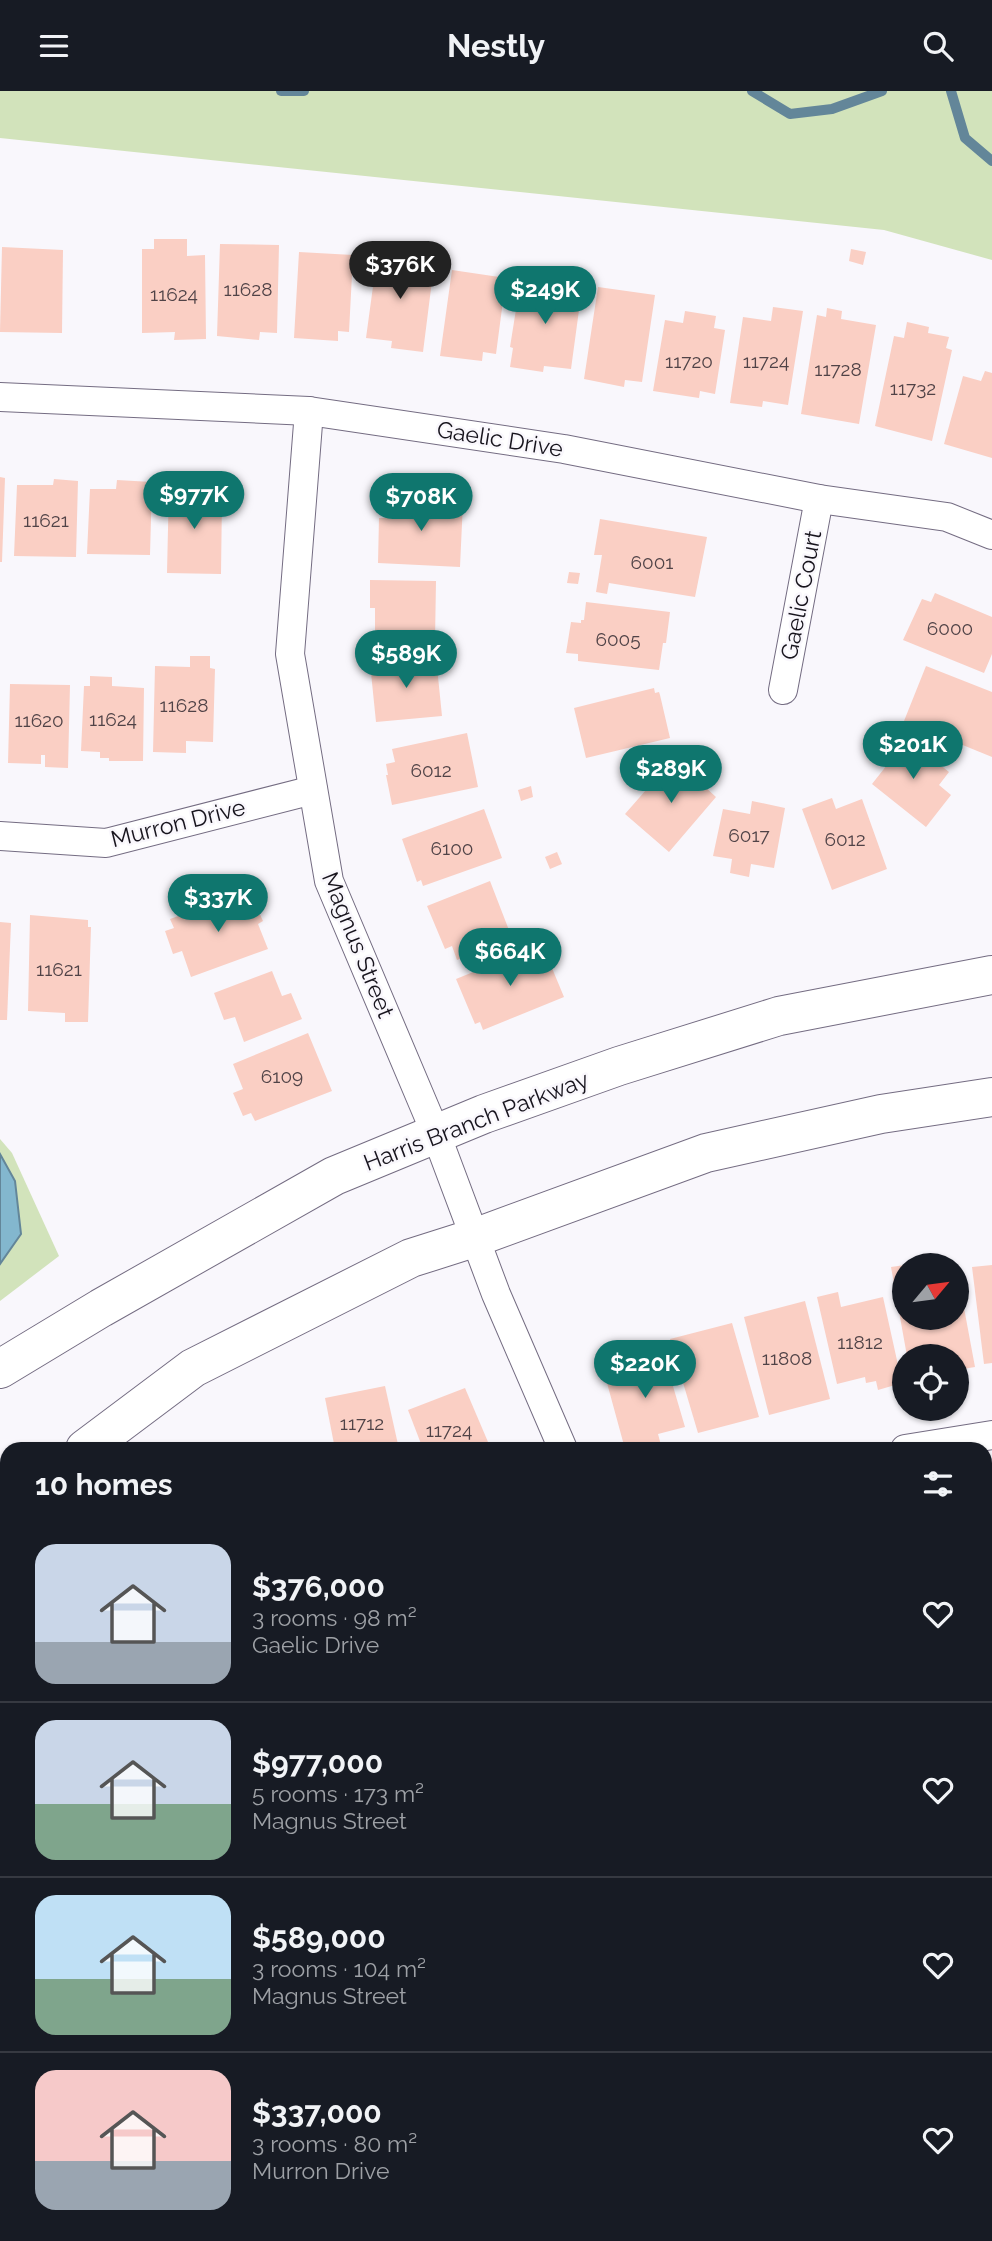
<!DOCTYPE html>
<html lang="en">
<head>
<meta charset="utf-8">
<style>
  body { margin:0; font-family:Raleway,sans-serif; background:#242831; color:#f1f3f6; height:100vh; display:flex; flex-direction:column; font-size:26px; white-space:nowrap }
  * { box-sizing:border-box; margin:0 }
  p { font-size:23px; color:#9ea1a6 }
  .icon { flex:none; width:38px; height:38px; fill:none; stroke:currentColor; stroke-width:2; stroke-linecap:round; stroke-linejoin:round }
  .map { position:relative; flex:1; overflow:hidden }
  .details { position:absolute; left:0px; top:1351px; width:992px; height:800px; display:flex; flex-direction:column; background:#171b24; border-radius:21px 21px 0 0; box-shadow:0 2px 5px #0004 }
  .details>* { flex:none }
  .needle { width:46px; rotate:61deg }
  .controls { position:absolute; left:892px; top:1162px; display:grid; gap:14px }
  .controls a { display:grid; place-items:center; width:77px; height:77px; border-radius:50%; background:#171b24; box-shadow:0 2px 5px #0004; font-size:35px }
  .price { position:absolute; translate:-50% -60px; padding:0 16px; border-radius:24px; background:#0f766e; color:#fff; font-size:23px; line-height:46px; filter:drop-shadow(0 2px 4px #0008) }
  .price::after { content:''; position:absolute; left:50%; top:42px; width:21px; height:16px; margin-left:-10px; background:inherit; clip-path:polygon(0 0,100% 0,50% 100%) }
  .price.active { background:#222; color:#fff }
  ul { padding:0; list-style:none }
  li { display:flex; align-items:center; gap:21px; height:175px; padding:0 35px }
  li+li { border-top:2px solid #363941 }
  li span { display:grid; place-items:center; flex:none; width:196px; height:140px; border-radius:21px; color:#555 }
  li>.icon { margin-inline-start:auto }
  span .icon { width:84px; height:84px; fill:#fffc; stroke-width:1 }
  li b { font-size:30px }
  h2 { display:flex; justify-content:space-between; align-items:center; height:84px; padding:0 35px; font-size:30px }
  header { display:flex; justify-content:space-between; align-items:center; height:91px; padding:0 35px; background:#171b24; font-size:32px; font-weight:700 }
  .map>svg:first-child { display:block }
  .green { fill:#d2e3bb }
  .water { fill:#83b7ce; stroke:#638699; stroke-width:2 }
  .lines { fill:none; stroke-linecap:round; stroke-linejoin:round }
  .stream { stroke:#638699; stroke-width:10 }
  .building { fill:#facfc4 }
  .minor-casing { stroke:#746c82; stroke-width:30 }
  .secondary-casing { stroke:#746c82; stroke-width:40 }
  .path { stroke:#949298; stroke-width:4.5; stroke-dasharray:5 5; stroke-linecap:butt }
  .minor { stroke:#fff; stroke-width:28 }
  .secondary { stroke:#fff; stroke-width:38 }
  .labels { text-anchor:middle; stroke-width:5; stroke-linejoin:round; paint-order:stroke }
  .number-label { font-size:19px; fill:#504347 }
  .street-label { font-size:23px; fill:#17141d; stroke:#f9f7fc }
</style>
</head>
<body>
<header><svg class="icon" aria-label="menu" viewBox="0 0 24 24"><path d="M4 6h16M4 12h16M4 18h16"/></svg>Nestly<svg class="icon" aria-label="search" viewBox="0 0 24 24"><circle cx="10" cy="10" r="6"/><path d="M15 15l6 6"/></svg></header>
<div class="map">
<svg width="992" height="2150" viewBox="0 0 992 2150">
  <rect width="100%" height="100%" fill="#f9f7fc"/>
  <!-- green -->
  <g class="green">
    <polygon points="0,0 992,0 992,169 884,139 0,47"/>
    <polygon points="0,1048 12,1062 59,1165 0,1210"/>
    <polygon points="992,1611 992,1962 985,1965 985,1613"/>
    <polygon points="0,1648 7,1658 7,1929 0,1927"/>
    <polygon points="631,2144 808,2144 807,2150 636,2150"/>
  </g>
  <!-- water -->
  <polygon class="water" points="0,1063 15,1090 21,1143 0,1173"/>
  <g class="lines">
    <!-- stream -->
    <g class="stream">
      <polyline points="281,0 304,0"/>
      <polyline points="752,0 790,23 832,18 882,0"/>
      <polyline points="951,0 965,47 992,70"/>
      <polyline points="0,1782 7,1785"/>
    </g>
  </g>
  <!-- building -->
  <g class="building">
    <polygon points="154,148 187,148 187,165 205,164 206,248 174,249 175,241 142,242 142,158 154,158"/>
    <polygon points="220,153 279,154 277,242 260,241 259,249 217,245"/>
    <polygon points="385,155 405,158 403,170 434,174 423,261 391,257 392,250 366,247 377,166 383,167"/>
    <polygon points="2,156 63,159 62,242 0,241"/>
    <polygon points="851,158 866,161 863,174 849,170"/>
    <polygon points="299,161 353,164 349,241 338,240 338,250 294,247"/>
    <polygon points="452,179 506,187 496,263 483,261 482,270 440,265"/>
    <polygon points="525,189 582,197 571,278 544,275 543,281 510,276 513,257 510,256 518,206 522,206"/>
    <polygon points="598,196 655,204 642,291 625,289 624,296 584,288"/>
    <polygon points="773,216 803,220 788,314 763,310 762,316 730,312 743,226 771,230"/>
    <polygon points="827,217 842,220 841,228 876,234 859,333 801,323 817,224 826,226"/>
    <polygon points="685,220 716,225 714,237 725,239 715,303 700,300 699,307 653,300 665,229 683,232"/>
    <polygon points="907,231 929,236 928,242 949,246 946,257 952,259 932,350 875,335 894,245 904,247"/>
    <polygon points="985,280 992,282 992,367 944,353 963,285 981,290"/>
    <polygon points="0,386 5,387 2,471 0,471"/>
    <polygon points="54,388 78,390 76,466 14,465 17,394 53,394"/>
    <polygon points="117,389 152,391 150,464 87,463 90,398 116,398"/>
    <polygon points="169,394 199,394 199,396 209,397 208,406 222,407 221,483 167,482"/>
    <polygon points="386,408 463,411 460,476 378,472 379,427 385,427"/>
    <polygon points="600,428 707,446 695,506 609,492 607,503 596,501 602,464 594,464"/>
    <polygon points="569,481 580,482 578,493 567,492"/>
    <polygon points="370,489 436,490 435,549 375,547 375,517 370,517"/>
    <polygon points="935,502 992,526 992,563 984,582 903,549 922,508 931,511"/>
    <polygon points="586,511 670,521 666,552 663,552 659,579 578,570 578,563 566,562 571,531 581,532 581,529 584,529"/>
    <polygon points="190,565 210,565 210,577 215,578 213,651 186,650 186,662 153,661 155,575 190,576"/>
    <polygon points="436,566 442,625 376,631 370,572"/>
    <polygon points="926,575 992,601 992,666 904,630"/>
    <polygon points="90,585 112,586 112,595 144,597 143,670 109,670 109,667 100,667 100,661 81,660 84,595 90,595"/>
    <polygon points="10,593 70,594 68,677 45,676 45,664 41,664 41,673 8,672"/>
    <polygon points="654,597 655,602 659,601 660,604 670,647 586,667 574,617"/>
    <polygon points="467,642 478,696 392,714 386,684 388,684 386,673 395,671 392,658"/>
    <polygon points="903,644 949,681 939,694 951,704 926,736 872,693 887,674 882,671"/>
    <polygon points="674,667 687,678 690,674 697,679 693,685 716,706 669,761 625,723"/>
    <polygon points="531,695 533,706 521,710 518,699"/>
    <polygon points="832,707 836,718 862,708 887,778 832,799 802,718"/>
    <polygon points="752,710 785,717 774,777 751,773 749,786 730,782 732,768 713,765 723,718 750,723"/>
    <polygon points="484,718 502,767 423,795 421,789 417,791 402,748"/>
    <polygon points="557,761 562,773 550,778 545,766"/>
    <polygon points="490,790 512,847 457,869 452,855 445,858 427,815"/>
    <polygon points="249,800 263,830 258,833 268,858 191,886 182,860 173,863 165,840 174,837 170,828"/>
    <polygon points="30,824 88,829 88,836 91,836 88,931 65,931 65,922 28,920"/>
    <polygon points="0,831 11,832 7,929 0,929"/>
    <polygon points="542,853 564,906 483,939 480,931 475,933 456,888"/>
    <polygon points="272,880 282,905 291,902 302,928 244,951 235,926 224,929 214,902"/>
    <polygon points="308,942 332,1000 255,1030 251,1022 243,1025 233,1002 243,998 233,973"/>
    <polygon points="905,1174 905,1227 957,1227 959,1190 975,1276 957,1279 957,1265 907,1265 891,1176"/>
    <polygon points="992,1174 992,1272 984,1273 972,1176"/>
    <polygon points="838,1201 841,1216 883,1206 902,1292 878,1299 876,1290 866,1292 865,1286 837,1293 817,1206"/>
    <polygon points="805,1210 830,1308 769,1324 744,1226"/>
    <polygon points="732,1232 759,1326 698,1342 670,1248"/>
    <polygon points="660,1251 685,1336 658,1343 662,1358 625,1358 604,1281 644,1270 640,1256"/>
    <polygon points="385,1295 399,1358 335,1358 325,1307"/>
    <polygon points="465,1297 491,1358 423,1358 408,1319"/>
    <polygon points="992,1427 992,1527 985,1529 985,1428"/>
    <polygon points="0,1995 7,1996 5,2033 0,2032"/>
    <polygon points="985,2024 987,2028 992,2025 992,2093 985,2097"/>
    <polygon points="449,2144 534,2144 530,2150 445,2150"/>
    <polygon points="608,2144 622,2144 627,2150 603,2150 602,2148"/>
  </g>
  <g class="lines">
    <defs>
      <g id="minor">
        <polyline points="0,306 309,320 564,358 819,408 947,426 992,444"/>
        <polyline points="309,320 290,563 329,790 436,1043 496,1203 563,1358"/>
        <polyline points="783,599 819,408"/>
        <polyline points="0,745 106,752 313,699"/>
        <polyline points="905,1358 992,1344"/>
        <polyline points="0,2137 7,2139"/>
        <polyline points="30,2144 58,2150"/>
      </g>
      <g id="secondary">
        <polyline points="0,1278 101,1217 334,1085 484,1023 619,975 779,925 992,884"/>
        <polyline points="85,1358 193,1277 411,1167 474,1147 706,1062 881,1023 992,1006"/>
        <polyline points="0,1423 7,1417"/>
      </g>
    </defs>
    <!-- minor casing -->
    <use href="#minor" class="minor-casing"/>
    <!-- secondary casing -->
    <use href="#secondary" class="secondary-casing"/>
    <!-- path -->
    <polyline class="path" points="985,1736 992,1737"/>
    <!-- minor -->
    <use href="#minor" class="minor"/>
    <!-- secondary -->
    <use href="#secondary" class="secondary"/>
  </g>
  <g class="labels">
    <!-- number labels -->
    <g class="number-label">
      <text x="248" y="205">11628</text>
      <text x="174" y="210">11624</text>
      <text x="689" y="277">11720</text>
      <text x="766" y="277">11724</text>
      <text x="838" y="285">11728</text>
      <text x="913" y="304">11732</text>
      <text x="46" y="436">11621</text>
      <text x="652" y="478">6001</text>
      <text x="950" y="544">6000</text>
      <text x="618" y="555">6005</text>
      <text x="184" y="621">11628</text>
      <text x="113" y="635">11624</text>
      <text x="39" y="636">11620</text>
      <text x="431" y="686">6012</text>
      <text x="749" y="751">6017</text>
      <text x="845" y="755">6012</text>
      <text x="452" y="764">6100</text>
      <text x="59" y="885">11621</text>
      <text x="282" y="992">6109</text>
      <text x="860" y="1258">11812</text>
      <text x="787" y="1274">11808</text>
      <text x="362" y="1339">11712</text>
      <text x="449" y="1346">11724</text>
    </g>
    <!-- street labels -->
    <g class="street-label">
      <text transform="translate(500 348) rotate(9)" y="8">Gaelic Drive</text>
      <text transform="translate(801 504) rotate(-79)" y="8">Gaelic Court</text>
      <text transform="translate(178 732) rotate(-14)" y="8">Murron Drive</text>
      <text transform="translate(358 854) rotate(68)" y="8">Magnus Street</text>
      <text transform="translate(476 1030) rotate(-21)" y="8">Harris Branch Parkway</text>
    </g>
  </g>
</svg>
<div class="controls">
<a><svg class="needle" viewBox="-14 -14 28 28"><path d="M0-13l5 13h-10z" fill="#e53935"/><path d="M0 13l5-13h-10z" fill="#9ea1a6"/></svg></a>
<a><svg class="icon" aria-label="locate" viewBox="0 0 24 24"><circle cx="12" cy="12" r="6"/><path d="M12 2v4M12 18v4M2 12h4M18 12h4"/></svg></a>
</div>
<b class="price active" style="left:400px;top:210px">$376K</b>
<b class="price" style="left:545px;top:235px">$249K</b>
<b class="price" style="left:194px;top:440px">$977K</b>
<b class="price" style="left:421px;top:442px">$708K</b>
<b class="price" style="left:406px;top:599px">$589K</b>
<b class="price" style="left:913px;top:690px">$201K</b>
<b class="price" style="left:671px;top:714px">$289K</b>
<b class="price" style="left:218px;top:843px">$337K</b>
<b class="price" style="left:510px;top:897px">$664K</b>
<b class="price" style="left:645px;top:1309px">$220K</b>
<section class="details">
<h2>10 homes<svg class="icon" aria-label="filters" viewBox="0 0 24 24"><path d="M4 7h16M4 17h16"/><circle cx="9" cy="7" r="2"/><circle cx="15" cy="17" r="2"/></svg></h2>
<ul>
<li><span style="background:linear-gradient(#c9d6e8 70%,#9aa5b1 0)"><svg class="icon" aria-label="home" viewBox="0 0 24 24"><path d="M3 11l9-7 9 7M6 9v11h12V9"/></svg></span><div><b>$376,000</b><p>3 rooms · 98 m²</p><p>Gaelic Drive</p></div><svg class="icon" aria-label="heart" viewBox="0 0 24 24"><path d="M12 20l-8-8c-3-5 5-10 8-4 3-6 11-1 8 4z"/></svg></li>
<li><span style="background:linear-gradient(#c9d6e8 60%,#7fa58c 0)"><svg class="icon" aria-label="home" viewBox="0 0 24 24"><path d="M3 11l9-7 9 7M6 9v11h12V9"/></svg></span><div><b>$977,000</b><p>5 rooms · 173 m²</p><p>Magnus Street</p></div><svg class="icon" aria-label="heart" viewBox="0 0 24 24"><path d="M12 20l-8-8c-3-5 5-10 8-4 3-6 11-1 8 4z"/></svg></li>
<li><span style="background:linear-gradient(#bfe0f5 60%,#7fa58c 0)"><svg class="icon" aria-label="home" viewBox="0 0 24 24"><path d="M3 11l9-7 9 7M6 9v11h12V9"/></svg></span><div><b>$589,000</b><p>3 rooms · 104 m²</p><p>Magnus Street</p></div><svg class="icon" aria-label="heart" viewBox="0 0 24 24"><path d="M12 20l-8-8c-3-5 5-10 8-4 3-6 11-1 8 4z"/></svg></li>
<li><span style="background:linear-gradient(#f6c9c9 65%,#9aa5b1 0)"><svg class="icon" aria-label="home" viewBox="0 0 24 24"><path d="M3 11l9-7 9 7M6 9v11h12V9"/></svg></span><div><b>$337,000</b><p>3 rooms · 80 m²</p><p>Murron Drive</p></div><svg class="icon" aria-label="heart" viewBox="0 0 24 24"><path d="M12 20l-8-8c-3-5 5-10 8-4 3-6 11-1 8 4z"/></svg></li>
</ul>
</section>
</div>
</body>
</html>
